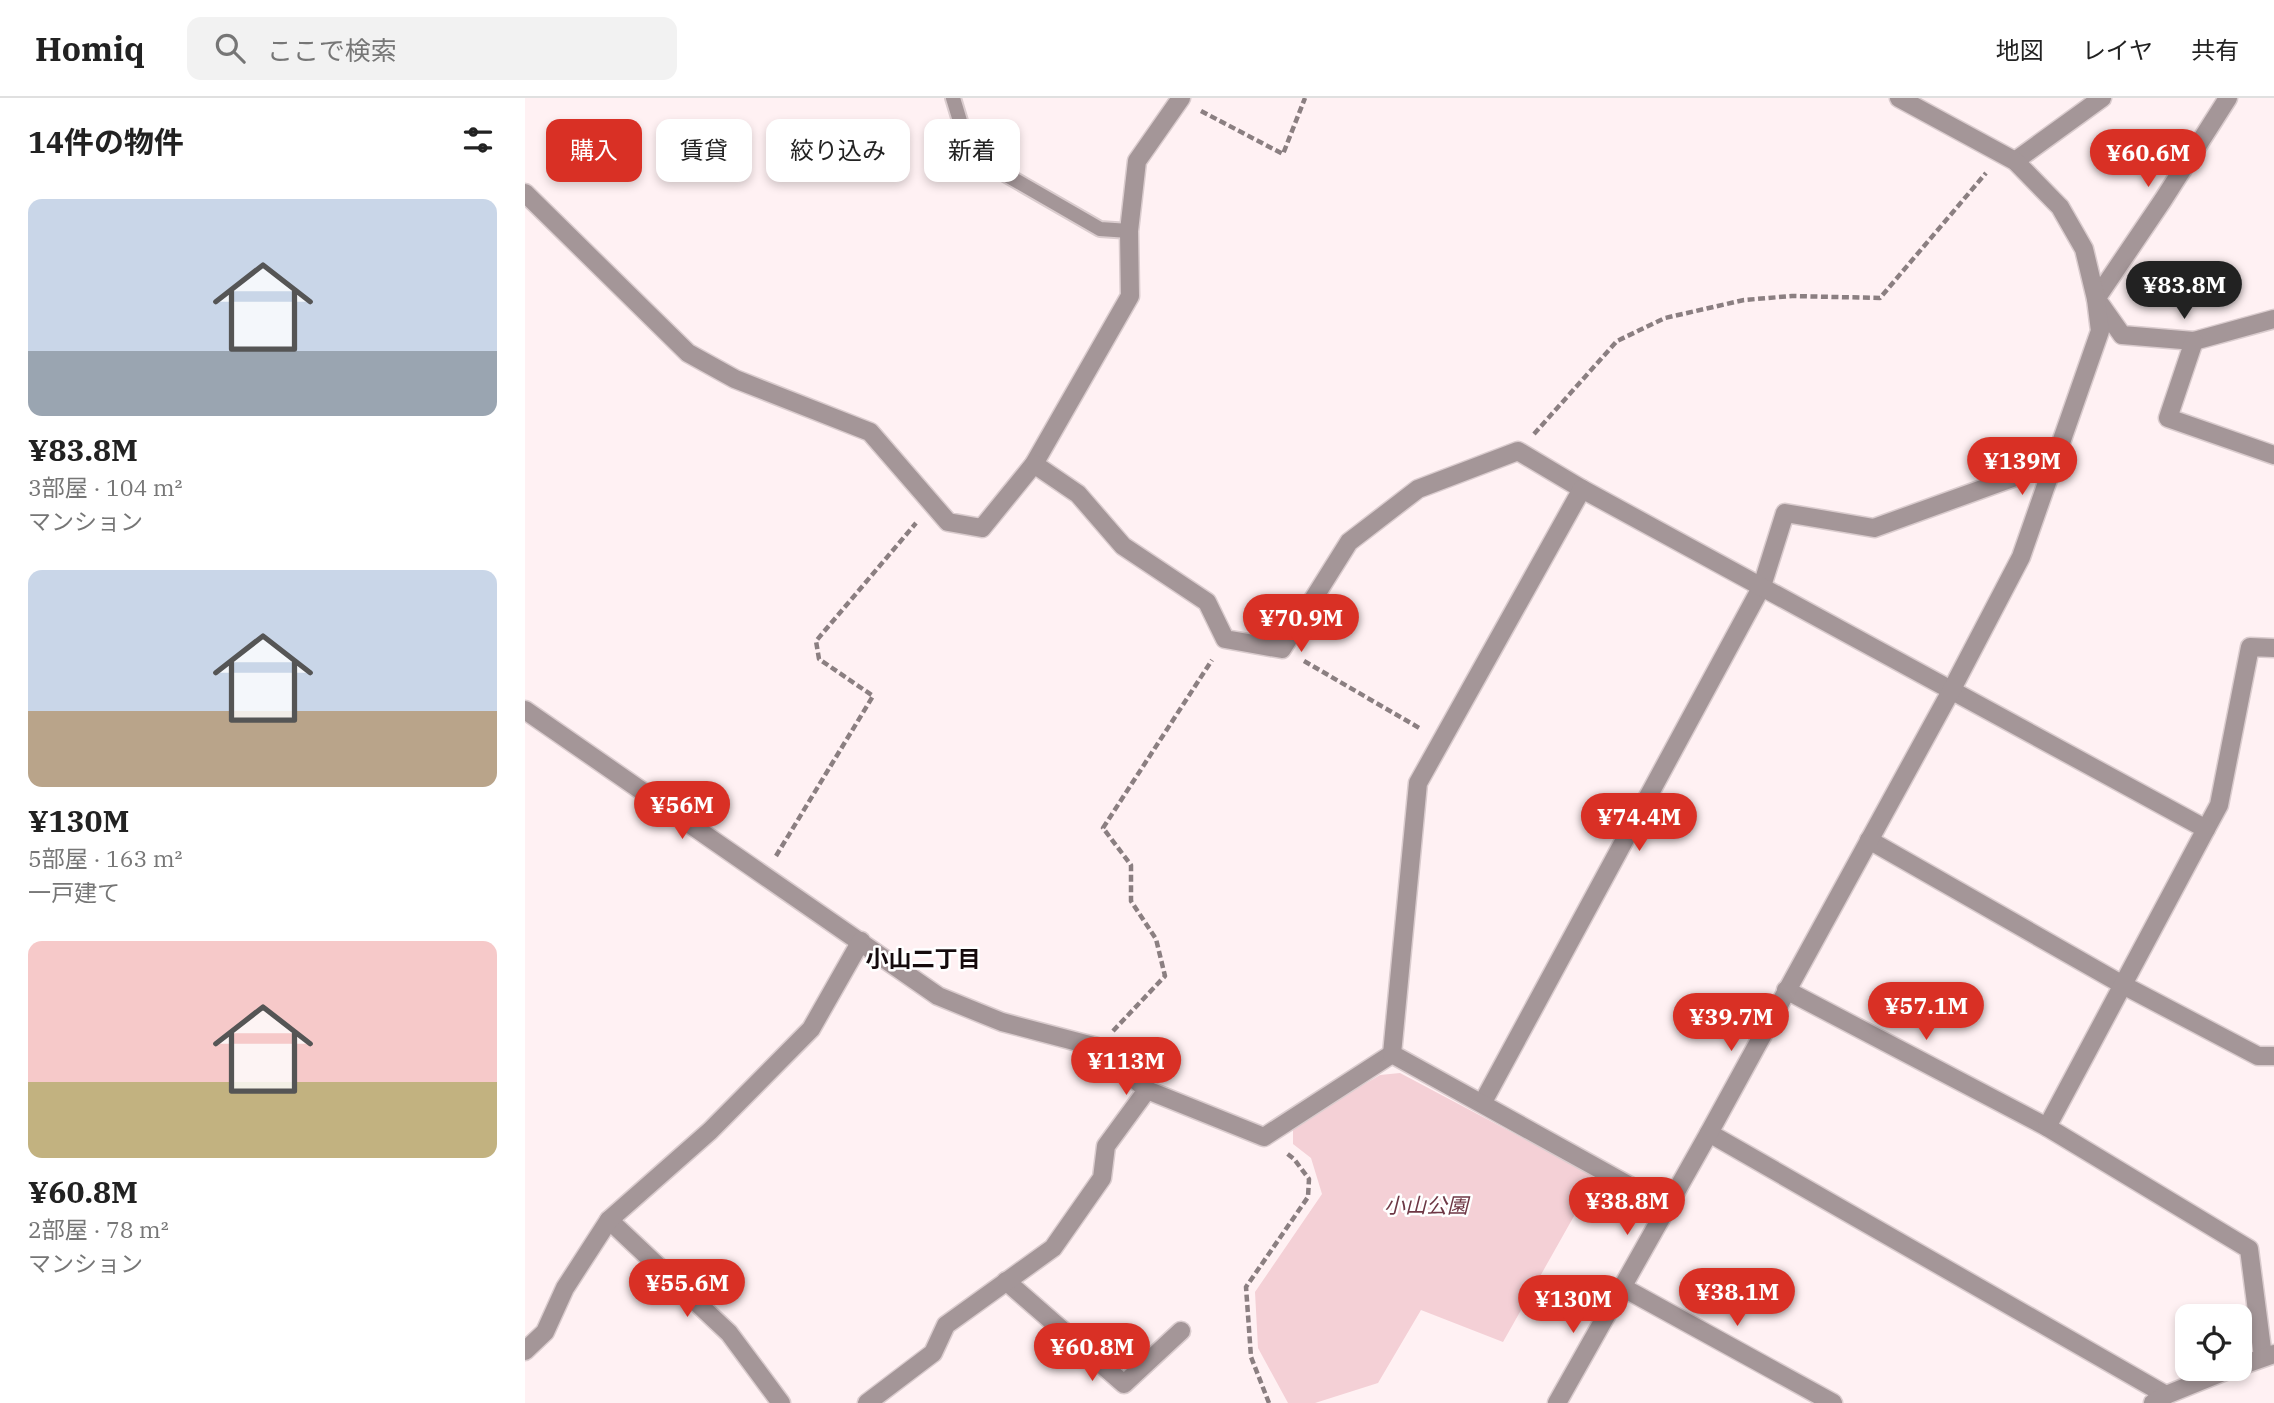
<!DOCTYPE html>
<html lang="ja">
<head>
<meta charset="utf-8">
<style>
  body { margin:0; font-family:"IBM Plex Serif","Noto Sans JP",serif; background:#f2f2f2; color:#222; height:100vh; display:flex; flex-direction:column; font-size:26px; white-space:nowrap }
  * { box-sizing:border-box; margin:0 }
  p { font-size:23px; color:#767676 }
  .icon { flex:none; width:38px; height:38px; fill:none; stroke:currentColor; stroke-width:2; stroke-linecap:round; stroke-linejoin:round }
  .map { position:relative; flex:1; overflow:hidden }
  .panel { display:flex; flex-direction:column; background:#fff; width:525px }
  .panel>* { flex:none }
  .guide { position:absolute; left:21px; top:21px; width:665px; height:63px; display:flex; gap:14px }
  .buttons { position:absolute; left:1650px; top:1206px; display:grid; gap:14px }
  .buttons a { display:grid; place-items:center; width:77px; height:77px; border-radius:14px; background:#fff; box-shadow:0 4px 10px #0003; font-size:35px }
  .price { position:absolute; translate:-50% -60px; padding:0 16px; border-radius:24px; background:#d93025; color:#fff; font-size:23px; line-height:46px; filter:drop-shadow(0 2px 4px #0008) }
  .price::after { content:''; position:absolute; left:50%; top:42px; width:21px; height:16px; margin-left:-10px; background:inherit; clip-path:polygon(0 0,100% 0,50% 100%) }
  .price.on { background:#222; color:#fff }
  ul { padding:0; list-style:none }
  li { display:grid; align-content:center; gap:14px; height:371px; padding:0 28px }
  li span { display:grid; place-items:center; height:217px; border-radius:14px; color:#555 }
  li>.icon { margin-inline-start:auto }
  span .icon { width:126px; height:126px; fill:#fffc; stroke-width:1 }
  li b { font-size:30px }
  h2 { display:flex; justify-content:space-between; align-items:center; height:84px; padding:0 28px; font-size:30px }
  .pill { padding:0 24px; border-radius:14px; background:#fff; box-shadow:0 4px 10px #0003; font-size:24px; line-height:63px }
  .pill.on { background:#d93025; color:#fff }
  header { display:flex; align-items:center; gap:42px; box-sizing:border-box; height:98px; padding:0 35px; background:#fff; border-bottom:2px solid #e0e0e0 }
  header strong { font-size:33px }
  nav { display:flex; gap:38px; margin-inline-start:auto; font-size:24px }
  .search { width:490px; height:63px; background:#f2f2f2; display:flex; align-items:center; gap:18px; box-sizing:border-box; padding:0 24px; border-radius:14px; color:#767676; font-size:26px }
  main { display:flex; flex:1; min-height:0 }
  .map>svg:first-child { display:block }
  .green { fill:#f4d0d6 }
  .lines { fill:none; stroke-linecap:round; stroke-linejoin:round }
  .service-casing { stroke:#daccce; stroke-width:18 }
  .minor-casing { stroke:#daccce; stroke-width:21 }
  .path { stroke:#8b7f81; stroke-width:4.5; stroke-dasharray:7 3.5; stroke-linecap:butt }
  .service { stroke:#a49698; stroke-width:14 }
  .minor { stroke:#a49698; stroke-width:18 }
  .labels { text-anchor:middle; stroke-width:5; stroke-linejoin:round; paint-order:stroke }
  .park-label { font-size:21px; font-style:italic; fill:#6d3744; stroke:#fff }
  .neighbourhood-label { font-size:23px; font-weight:bold; fill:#150b0d; stroke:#fff }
</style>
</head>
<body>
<header>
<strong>Homiq</strong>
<div class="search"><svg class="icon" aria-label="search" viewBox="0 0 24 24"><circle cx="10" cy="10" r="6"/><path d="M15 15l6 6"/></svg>ここで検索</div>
<nav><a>地図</a><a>レイヤ</a><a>共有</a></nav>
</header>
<main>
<section class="panel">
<h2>14件の物件<svg class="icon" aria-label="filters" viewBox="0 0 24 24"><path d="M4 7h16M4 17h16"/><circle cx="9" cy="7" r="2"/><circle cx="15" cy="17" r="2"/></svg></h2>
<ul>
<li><span style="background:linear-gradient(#c9d6e8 70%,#9aa5b1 0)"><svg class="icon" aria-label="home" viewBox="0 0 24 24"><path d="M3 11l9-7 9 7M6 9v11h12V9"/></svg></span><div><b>¥83.8M</b><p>3部屋 · 104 m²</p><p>マンション</p></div></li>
<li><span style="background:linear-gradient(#c9d6e8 65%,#b9a48a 0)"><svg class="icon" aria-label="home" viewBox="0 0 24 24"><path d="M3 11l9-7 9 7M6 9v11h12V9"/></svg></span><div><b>¥130M</b><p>5部屋 · 163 m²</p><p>一戸建て</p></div></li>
<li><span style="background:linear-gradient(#f6c9c9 65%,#c2b280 0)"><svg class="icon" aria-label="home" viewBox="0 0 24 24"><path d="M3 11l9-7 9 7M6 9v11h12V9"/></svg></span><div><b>¥60.8M</b><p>2部屋 · 78 m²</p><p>マンション</p></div></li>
</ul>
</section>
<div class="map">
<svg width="1749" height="1305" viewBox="0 0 1749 1305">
  <rect width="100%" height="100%" fill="#fff1f3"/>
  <!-- green -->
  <polygon class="green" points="875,975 1071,1079 978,1244 896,1212 853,1285 790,1305 763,1305 733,1250 730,1194 797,1096 786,1060 768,1046 768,1028 855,977"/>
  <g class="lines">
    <defs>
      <polyline id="service" points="428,0 445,56 575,131 604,133"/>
      <g id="minor">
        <polyline points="1490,63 1577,0"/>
        <polyline points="0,95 163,255 210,281 345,334 423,424 457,430 509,366 605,198 604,133 612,63 656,0"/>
        <polyline points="1571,201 1638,102 1703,0"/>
        <polyline points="1573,203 1597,237 1669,243 1749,221"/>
        <polyline points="1669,243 1643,320 1749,357"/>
        <polyline points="509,366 553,396 598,448 682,504 700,541 757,551 824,444 893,391 993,353 1057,391"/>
        <polyline points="0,612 413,898 477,924 572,949 622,992 739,1039 867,956"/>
        <polyline points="1681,731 1694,707 1725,549 1749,550"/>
        <polyline points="1344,742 1598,887 1733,958 1749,958"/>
        <polyline points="1261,892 1522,1029 1724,1151 1738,1259"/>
        <polyline points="958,1004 1237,488 1260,415 1349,430 1529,365"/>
        <polyline points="1184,1035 1641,1297"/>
        <polyline points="1141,1108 867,956 893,685 1057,391 1681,731 1522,1029"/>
        <polyline points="84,1122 204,1235 256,1305"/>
        <polyline points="481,1183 599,1286 656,1233"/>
        <polyline points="1097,1189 1308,1305"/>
        <polyline points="0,1253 20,1234 40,1190 84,1122 185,1033 286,931 336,843"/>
        <polyline points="1715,1268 1749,1256"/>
        <polyline points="342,1305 408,1255 421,1227 528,1150 577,1080 581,1048 622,992"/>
        <polyline points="1032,1305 1184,1035 1426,593 1496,459 1575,233 1571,201 1559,151 1535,109 1490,63 1374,0"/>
        <polyline points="1628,1305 1641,1297 1708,1270"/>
      </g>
    </defs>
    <!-- service casing -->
    <use href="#service" class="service-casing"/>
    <!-- minor casing -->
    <use href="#minor" class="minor-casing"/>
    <!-- path -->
    <g class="path">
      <polyline points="676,13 758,56 780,0"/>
      <polyline points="1009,336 1092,243 1140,220 1219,202 1267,198 1355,200 1461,75"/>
      <polyline points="779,563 896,631"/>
      <polyline points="251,758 348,598 294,561 291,543 391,425"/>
      <polyline points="588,933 640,878 631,841 606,803 606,767 578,730 687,562"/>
      <polyline points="744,1305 726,1259 721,1189 783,1099 784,1081 769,1061 760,1054"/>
    </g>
    <!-- service -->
    <use href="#service" class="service"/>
    <!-- minor -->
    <use href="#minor" class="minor"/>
  </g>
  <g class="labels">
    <!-- park labels -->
    <g class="park-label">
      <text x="901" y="1115">小山公園</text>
    </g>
    <!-- neighbourhood labels -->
    <g class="neighbourhood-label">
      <text x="398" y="869">小山二丁目</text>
    </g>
  </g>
</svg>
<div class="buttons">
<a><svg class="icon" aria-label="locate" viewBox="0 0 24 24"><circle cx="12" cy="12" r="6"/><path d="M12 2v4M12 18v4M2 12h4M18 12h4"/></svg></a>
</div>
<b class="price" style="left:1623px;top:91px">¥60.6M</b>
<b class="price on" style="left:1659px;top:223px">¥83.8M</b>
<b class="price" style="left:1497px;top:399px">¥139M</b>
<b class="price" style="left:776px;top:556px">¥70.9M</b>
<b class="price" style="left:157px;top:743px">¥56M</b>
<b class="price" style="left:1114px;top:755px">¥74.4M</b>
<b class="price" style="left:1401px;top:944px">¥57.1M</b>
<b class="price" style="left:1206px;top:955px">¥39.7M</b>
<b class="price" style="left:601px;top:999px">¥113M</b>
<b class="price" style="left:1102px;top:1139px">¥38.8M</b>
<b class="price" style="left:162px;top:1221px">¥55.6M</b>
<b class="price" style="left:1212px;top:1230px">¥38.1M</b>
<b class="price" style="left:1048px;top:1237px">¥130M</b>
<b class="price" style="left:567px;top:1285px">¥60.8M</b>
<div class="guide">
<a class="pill on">購入</a>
<a class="pill">賃貸</a>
<a class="pill">絞り込み</a>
<a class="pill">新着</a>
</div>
</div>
</main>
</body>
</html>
